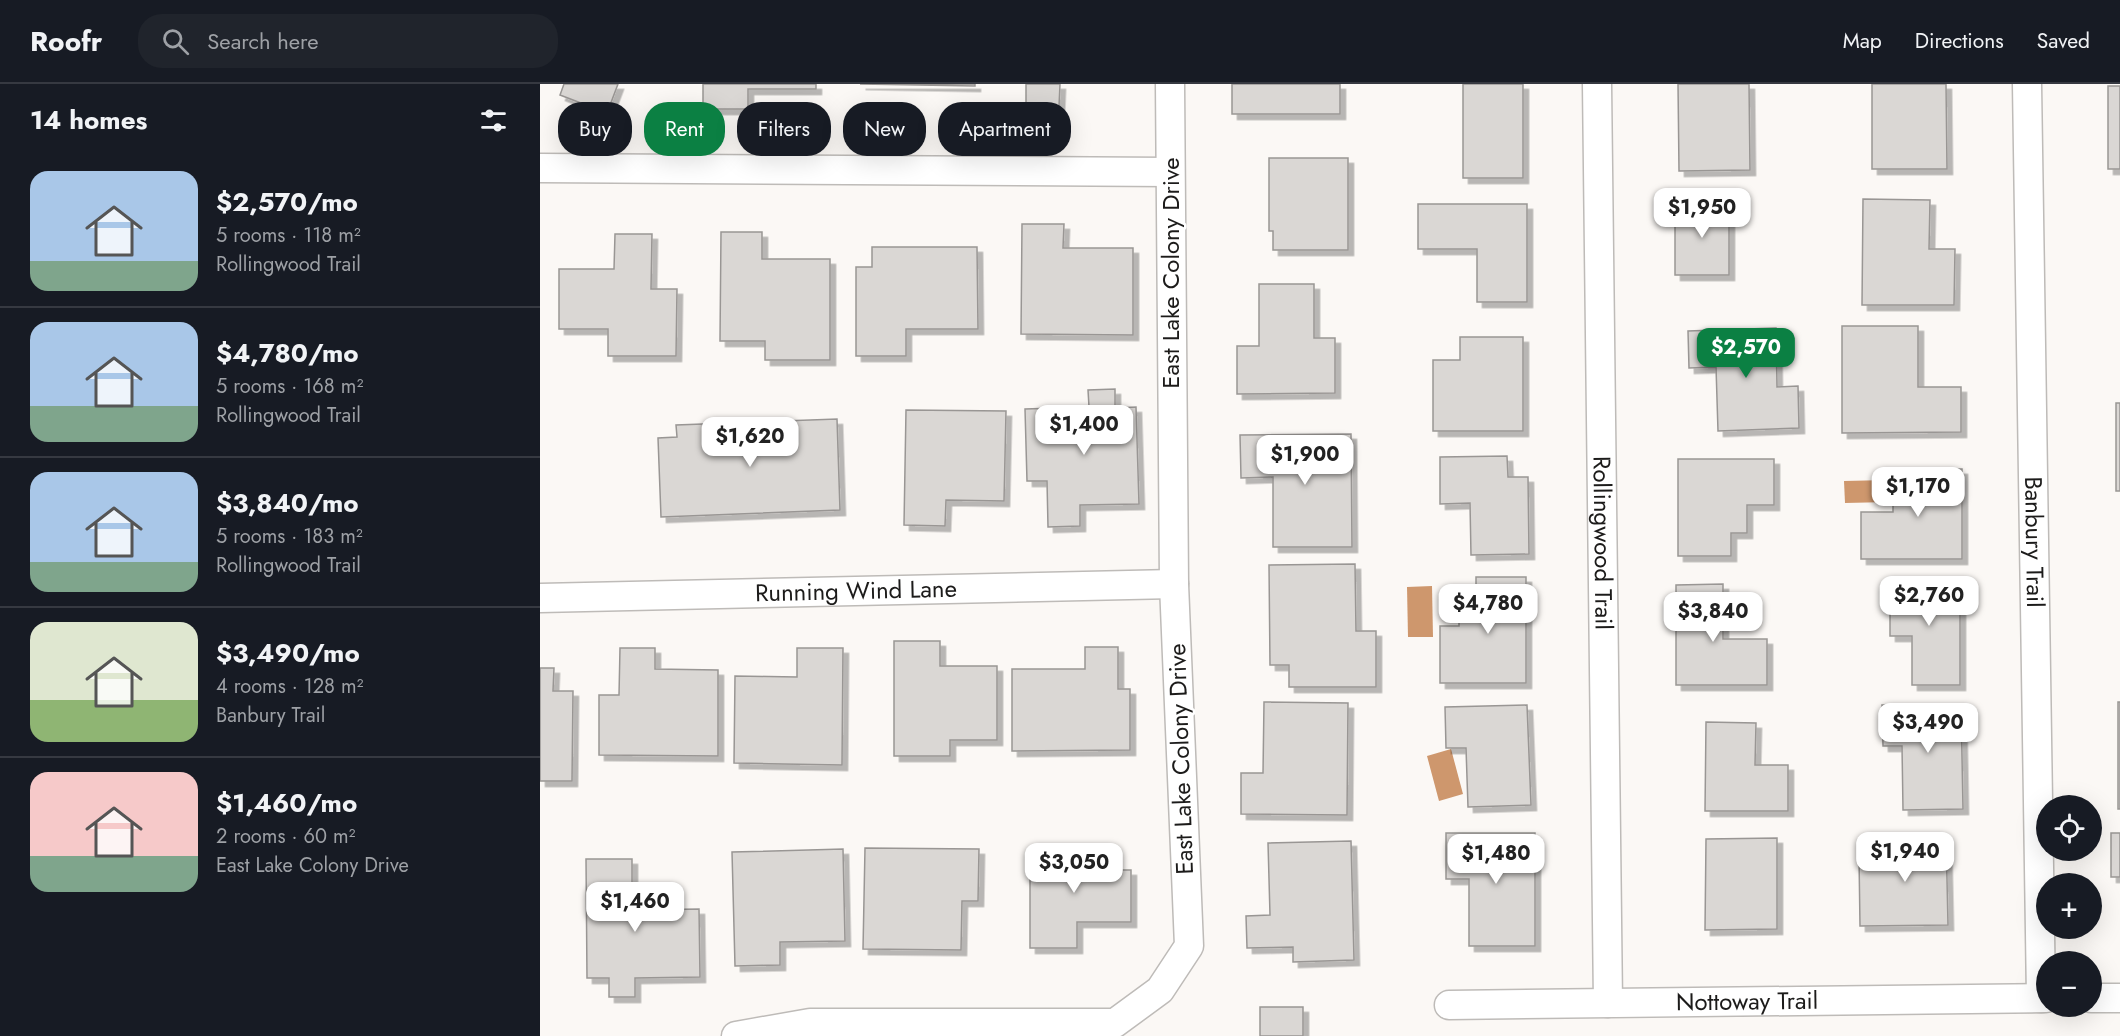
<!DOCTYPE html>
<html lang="en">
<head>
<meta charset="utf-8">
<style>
  body { margin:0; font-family:Jost,sans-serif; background:#20242c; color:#f1f3f6; height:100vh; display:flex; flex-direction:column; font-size:22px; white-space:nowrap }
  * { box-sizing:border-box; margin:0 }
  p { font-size:20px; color:#9ea1a6 }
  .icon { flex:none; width:33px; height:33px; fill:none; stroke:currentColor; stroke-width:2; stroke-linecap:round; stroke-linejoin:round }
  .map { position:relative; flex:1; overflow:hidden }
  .panel { display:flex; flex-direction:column; background:#171b24; width:540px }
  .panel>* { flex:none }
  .top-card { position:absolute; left:18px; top:18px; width:570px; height:54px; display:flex; gap:12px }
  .fabs { position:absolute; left:1496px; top:711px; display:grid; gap:12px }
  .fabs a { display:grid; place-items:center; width:66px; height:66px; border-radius:50%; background:#171b24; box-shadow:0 6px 24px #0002; font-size:30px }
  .price { position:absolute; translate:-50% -51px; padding:0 14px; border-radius:12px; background:#fff; color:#222; font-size:20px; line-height:39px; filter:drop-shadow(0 2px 3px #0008) }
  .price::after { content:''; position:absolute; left:50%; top:36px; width:18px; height:14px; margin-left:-9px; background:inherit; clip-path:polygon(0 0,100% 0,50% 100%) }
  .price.current { background:#0b8043; color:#fff }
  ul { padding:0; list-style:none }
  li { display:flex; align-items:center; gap:18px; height:150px; padding:0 30px }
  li+li { border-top:2px solid #363941 }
  li span { display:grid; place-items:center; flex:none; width:168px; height:120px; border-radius:18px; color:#555 }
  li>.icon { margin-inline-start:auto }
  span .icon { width:72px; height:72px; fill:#fffc; stroke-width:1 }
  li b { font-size:26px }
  h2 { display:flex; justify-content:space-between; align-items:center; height:72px; padding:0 30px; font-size:26px }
  .pill { padding:0 21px; border-radius:24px; background:#171b24; box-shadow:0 6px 24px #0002; font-size:21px; line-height:54px }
  .pill.current { background:#0b8043; color:#fff }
  header { display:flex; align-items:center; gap:36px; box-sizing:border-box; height:84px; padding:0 30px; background:#171b24; border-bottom:2px solid #363941 }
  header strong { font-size:28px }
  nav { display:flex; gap:33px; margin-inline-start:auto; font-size:21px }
  .search { width:420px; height:54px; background:#20242c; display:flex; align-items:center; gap:15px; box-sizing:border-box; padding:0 21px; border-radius:24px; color:#9ea1a6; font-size:22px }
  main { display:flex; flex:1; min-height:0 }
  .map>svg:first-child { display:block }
  .water { fill:#ce976d }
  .building { fill:#dad7d4; stroke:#999694; stroke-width:1.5; filter:url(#shadow) }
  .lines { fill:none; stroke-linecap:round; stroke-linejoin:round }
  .street-casing { stroke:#bebbb8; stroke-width:31 }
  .street { stroke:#fff; stroke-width:28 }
  .labels { text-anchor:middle; stroke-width:5; stroke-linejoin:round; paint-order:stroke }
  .street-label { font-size:24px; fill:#1c1b1a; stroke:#fff }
</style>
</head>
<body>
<header>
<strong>Roofr</strong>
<div class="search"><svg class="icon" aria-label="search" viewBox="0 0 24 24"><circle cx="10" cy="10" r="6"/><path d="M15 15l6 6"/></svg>Search here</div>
<nav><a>Map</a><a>Directions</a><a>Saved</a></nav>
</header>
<main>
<section class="panel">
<h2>14 homes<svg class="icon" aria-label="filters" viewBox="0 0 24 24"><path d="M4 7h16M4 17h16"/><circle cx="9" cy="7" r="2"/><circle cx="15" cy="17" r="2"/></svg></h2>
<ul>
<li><span style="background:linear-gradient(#a9c7e8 75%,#7fa58c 0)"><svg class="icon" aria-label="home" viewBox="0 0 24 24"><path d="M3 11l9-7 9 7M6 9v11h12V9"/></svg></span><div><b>$2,570/mo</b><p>5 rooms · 118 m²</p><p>Rollingwood Trail</p></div></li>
<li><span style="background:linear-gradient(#a9c7e8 70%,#7fa58c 0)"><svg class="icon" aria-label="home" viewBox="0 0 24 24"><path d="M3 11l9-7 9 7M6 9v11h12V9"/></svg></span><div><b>$4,780/mo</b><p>5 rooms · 168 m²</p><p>Rollingwood Trail</p></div></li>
<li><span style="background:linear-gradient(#a9c7e8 75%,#7fa58c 0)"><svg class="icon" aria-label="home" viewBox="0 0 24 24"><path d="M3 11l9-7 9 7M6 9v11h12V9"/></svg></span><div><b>$3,840/mo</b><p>5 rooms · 183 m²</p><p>Rollingwood Trail</p></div></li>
<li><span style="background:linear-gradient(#dfe7d0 65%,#8fb573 0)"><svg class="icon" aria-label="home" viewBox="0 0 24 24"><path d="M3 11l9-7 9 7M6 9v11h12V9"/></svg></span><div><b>$3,490/mo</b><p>4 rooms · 128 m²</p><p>Banbury Trail</p></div></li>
<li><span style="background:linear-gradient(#f6c9c9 70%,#7fa58c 0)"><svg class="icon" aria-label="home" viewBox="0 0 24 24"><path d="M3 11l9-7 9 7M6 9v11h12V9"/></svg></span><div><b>$1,460/mo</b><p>2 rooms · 60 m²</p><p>East Lake Colony Drive</p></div></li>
</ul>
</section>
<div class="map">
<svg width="1580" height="952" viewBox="0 0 1580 952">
  <defs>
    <filter id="shadow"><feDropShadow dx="5.5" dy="5.5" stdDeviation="0" flood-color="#0004"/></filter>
  </defs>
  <rect width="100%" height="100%" fill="#fbf8f5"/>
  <!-- water -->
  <g class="water">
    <polygon points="1348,396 1349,418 1305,419 1304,397"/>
    <polygon points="892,502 893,553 868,553 867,503"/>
    <polygon points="911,665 923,710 899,717 887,672"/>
  </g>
  <!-- building -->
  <g class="building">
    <polygon points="24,0 78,0 67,29 20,11"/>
    <polygon points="163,0 276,0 276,5 208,5 208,25 163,25"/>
    <polygon points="320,0 435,0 435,2"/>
    <polygon points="486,0 520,0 519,22 486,21"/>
    <rect x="692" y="0" width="108" height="30"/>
    <rect x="923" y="0" width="60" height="94"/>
    <polygon points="1138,0 1209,0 1210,86 1139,87"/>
    <polygon points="1332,0 1406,0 1407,85 1332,85"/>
    <rect x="1568" y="2" width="12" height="83"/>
    <polygon points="729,74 808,74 808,166 733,166 733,147 729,147"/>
    <polygon points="1323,115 1390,116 1389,165 1415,165 1414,221 1322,221"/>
    <rect x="1135" y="119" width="54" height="72"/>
    <polygon points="878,120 987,120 987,218 937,218 937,165 878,165"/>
    <polygon points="482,140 524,140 523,164 593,164 593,251 481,250"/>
    <polygon points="181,148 222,148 222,175 290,175 290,276 225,276 225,257 180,257"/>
    <polygon points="75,150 112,150 111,205 137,205 136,272 68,272 68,245 19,245 19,185 74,185"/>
    <polygon points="332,163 437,163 438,245 366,245 366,272 316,272 316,183 332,183"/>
    <polygon points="719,200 774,200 774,254 795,254 795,309 697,310 697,262 719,262"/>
    <polygon points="1302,242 1378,242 1378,303 1421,303 1421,348 1302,349"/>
    <polygon points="1236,244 1237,303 1258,302 1259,344 1178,347 1176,283 1149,284 1148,247"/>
    <polygon points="920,253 983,253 983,347 893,347 893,276 920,276"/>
    <polygon points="575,305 575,324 596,323 599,420 540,421 540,442 508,443 507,397 487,397 485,325 549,323 548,306"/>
    <rect x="1576" y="319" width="4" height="88"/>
    <polygon points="366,326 466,327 464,417 406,416 405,442 364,441"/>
    <polygon points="297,335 300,426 121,433 118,354 137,353 136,341"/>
    <polygon points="811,350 812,463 733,463 733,393 701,394 700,351"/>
    <polygon points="967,372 968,393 988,393 989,470 931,471 930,419 900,420 900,373"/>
    <polygon points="1138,375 1234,375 1234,421 1207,421 1207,449 1191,449 1191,472 1138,472"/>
    <polygon points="1353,385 1422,385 1422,475 1321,475 1321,428 1353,428"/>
    <polygon points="815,480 816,547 836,547 836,603 749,603 749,581 730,581 729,481"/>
    <polygon points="936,493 986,493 986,599 900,599 900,542 919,542 919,513 936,513"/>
    <polygon points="1350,495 1420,495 1420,601 1372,601 1372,552 1350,552"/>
    <polygon points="1183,500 1183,555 1227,555 1227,601 1136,601 1136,501"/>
    <polygon points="354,557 400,557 400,582 457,582 457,656 410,656 410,672 354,672"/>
    <polygon points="545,563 578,563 578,605 590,605 590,666 472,667 472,585 545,585"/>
    <polygon points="80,564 115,564 115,585 178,586 178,672 59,671 59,611 79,611"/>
    <polygon points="257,564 303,564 302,681 194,679 195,592 257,593"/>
    <polygon points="0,584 14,584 13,607 33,607 32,697 0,697"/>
    <polygon points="724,618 808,619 807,731 701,730 701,689 723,689"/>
    <rect x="1578" y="618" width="2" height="107"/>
    <polygon points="987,621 991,721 928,723 926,664 906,664 905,623"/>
    <polygon points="1342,621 1421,621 1423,725 1363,726 1362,662 1343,662"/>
    <polygon points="1166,638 1216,639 1215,681 1248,681 1248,727 1165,727"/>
    <polygon points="906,749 995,749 995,862 929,862 929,795 906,795"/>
    <rect x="1571" y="749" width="9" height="44"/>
    <polygon points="1406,752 1408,841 1320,842 1319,773 1338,773 1338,753"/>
    <polygon points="1237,754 1237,845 1165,846 1166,755"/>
    <polygon points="811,757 814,876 753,878 753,863 707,864 706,832 730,831 728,759"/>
    <polygon points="325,764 439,765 438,817 422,817 421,866 323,865"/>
    <polygon points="490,764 571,764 571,786 591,786 591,838 537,838 537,864 490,864"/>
    <polygon points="303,765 305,857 240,858 240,881 195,882 192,768"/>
    <polygon points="46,775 92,775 92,826 159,825 160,893 95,894 95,913 69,913 69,894 47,894"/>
    <rect x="720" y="923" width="43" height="29"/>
  </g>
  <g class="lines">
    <defs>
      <g id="street">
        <path id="s1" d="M 1057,0 L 1068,919"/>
        <path id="s2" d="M 1487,0 L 1501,914"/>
        <polyline points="0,84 630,88"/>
        <path id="s3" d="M 0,514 L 634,500"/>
        <polyline points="1551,914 1580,914"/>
        <path id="s4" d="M 909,921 L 1506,914"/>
        <polyline points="196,952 270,939 575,939 620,906 649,862 634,500 630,0"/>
      </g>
    </defs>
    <!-- street casing -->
    <use href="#street" class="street-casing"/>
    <!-- street -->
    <use href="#street" class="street"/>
  </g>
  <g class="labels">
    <!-- street labels -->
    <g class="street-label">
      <text transform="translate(631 189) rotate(-90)" y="8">East Lake Colony Drive</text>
      <text dy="8" stroke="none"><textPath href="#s2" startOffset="458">Banbury Trail</textPath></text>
      <text dy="8" stroke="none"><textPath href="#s1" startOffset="459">Rollingwood Trail</textPath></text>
      <text dy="8" stroke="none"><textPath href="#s3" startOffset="316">Running Wind Lane</textPath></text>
      <text transform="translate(641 675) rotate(-92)" y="8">East Lake Colony Drive</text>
      <text dy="8" stroke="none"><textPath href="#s4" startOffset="298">Nottoway Trail</textPath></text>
    </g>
  </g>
</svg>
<div class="fabs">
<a><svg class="icon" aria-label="locate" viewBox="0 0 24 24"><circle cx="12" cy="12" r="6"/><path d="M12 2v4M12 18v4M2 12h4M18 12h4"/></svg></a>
<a>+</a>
<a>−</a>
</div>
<b class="price" style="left:1162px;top:155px">$1,950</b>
<b class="price current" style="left:1206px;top:295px">$2,570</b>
<b class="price" style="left:544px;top:372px">$1,400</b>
<b class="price" style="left:210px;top:384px">$1,620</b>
<b class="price" style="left:765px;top:402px">$1,900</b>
<b class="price" style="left:1378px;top:434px">$1,170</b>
<b class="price" style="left:1389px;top:543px">$2,760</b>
<b class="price" style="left:948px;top:551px">$4,780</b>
<b class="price" style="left:1173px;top:559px">$3,840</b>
<b class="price" style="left:1388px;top:670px">$3,490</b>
<b class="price" style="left:1365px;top:799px">$1,940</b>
<b class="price" style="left:956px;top:801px">$1,480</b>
<b class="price" style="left:534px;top:810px">$3,050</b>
<b class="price" style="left:95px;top:849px">$1,460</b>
<div class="top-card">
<a class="pill">Buy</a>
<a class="pill current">Rent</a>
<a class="pill">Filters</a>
<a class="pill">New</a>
<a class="pill">Apartment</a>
</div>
</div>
</main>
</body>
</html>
